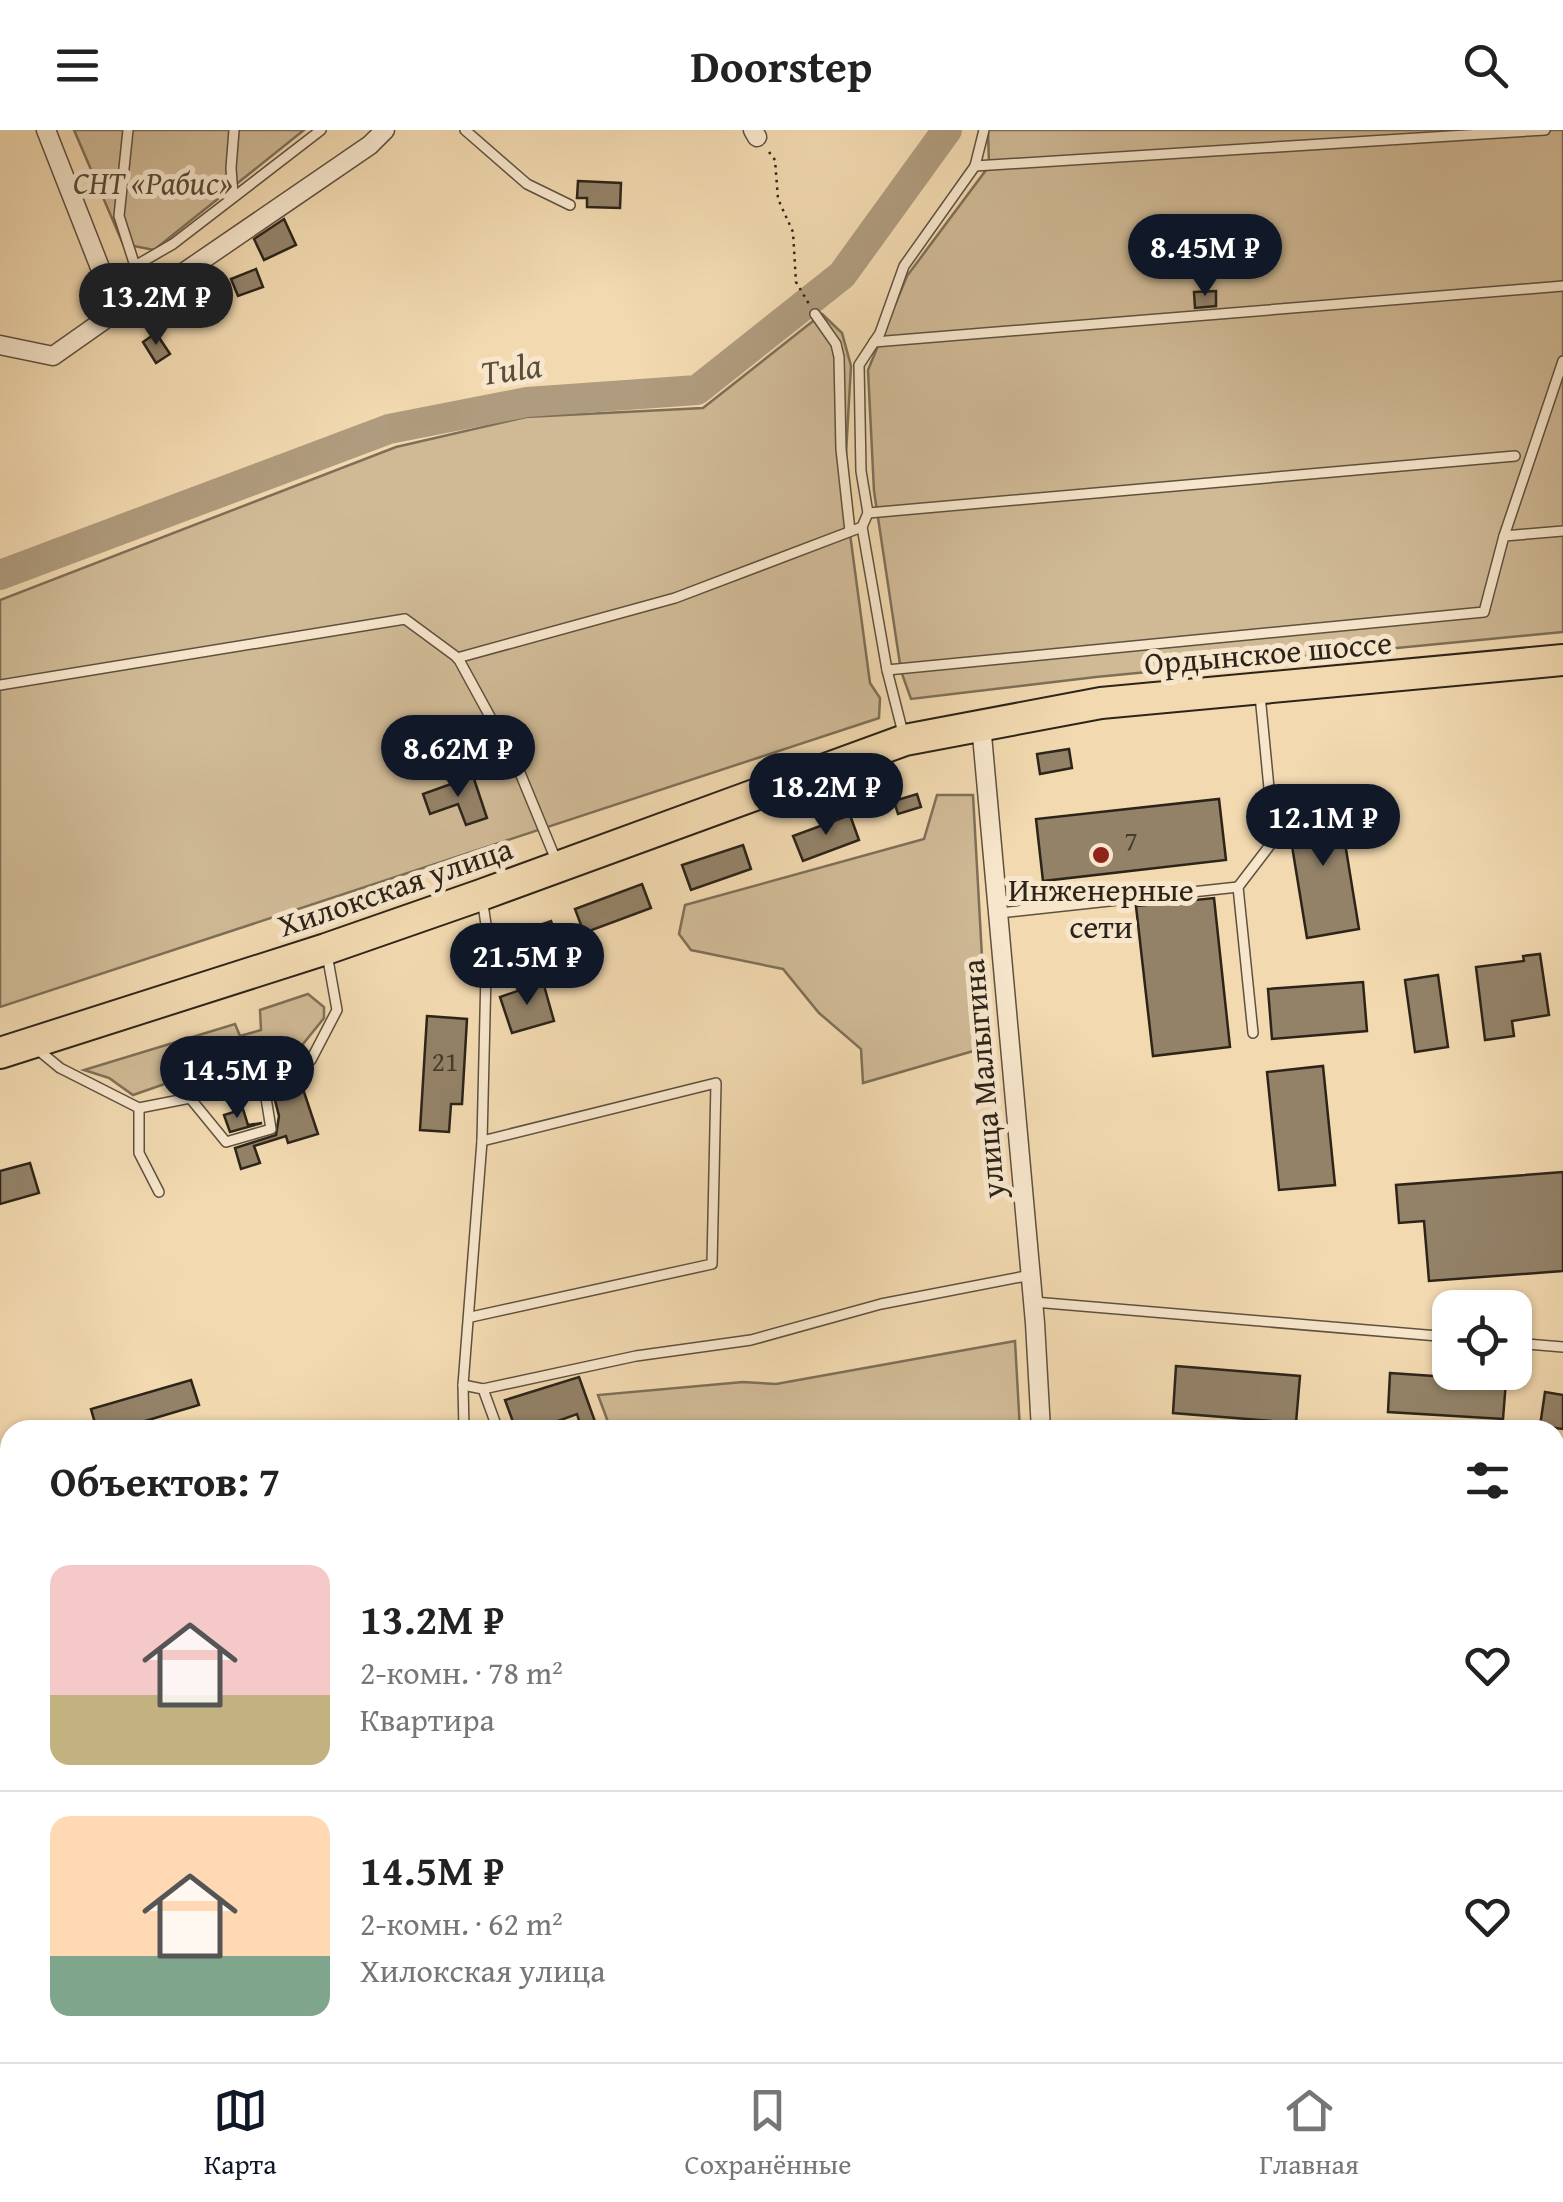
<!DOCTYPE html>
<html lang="ru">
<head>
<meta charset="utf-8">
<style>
  body { margin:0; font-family:"Gentium Book Plus",serif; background:#f2f2f2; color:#222; height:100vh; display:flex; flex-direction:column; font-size:38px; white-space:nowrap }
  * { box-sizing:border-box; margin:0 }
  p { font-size:32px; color:#767676 }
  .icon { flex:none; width:55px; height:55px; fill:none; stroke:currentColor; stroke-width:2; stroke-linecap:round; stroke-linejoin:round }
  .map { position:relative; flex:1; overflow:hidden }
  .sheet { position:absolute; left:0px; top:1290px; width:1565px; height:642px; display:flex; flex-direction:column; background:#fff; border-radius:30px 30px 0 0; box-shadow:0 2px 8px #0004 }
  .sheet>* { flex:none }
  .tools { position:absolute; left:1432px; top:1160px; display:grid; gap:20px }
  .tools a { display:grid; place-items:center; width:100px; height:100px; border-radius:20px; background:#fff; box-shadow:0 2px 8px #0004; font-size:50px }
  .price { position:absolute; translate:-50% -85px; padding:0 22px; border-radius:35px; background:#111827; color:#fff; font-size:32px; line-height:65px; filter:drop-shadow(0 2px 5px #0008) }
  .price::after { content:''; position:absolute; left:50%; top:60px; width:30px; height:22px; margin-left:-15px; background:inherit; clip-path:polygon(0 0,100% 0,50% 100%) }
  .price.current { background:#222; color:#fff }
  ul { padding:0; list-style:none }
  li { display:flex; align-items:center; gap:30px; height:250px; padding:0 50px }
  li+li { border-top:2px solid #e0e0e0 }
  li span { display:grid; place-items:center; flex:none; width:280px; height:200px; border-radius:20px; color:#555 }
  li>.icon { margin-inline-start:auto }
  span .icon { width:120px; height:120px; fill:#fffc; stroke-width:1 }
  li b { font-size:42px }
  h2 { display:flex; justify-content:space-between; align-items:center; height:120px; padding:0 50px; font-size:42px }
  header { display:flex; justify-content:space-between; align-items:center; height:130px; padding:0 50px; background:#fff; font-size:45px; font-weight:600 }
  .dock { display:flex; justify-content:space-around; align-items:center; height:140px; border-top:2px solid #e0e0e0; background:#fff; font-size:28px; color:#767676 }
  .dock a { display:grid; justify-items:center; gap:5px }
  .dock .current { color:#111827 }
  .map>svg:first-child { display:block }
  .green { fill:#d0ba96; stroke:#7e6f58; stroke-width:2.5 }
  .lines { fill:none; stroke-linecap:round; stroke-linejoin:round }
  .river { stroke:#af9b7d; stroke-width:30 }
  .building { fill:#938268; stroke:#2c2419; stroke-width:2.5 }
  .service-casing { stroke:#5e513f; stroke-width:12 }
  .minor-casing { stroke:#5e513f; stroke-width:21 }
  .trunk-casing { stroke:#2c2419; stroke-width:34 }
  .path { stroke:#2c2419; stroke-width:2.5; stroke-dasharray:2.5 5; stroke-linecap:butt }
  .service { stroke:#f7e6cc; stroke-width:9 }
  .minor { stroke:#f7e6cc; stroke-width:18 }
  .trunk { stroke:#f2d9b0; stroke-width:30 }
  .poi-dot { fill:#8f2418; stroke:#f7e6cc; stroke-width:4 }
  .labels { text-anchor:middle; stroke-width:10; stroke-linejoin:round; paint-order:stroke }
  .number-label { font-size:28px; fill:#463c2d }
  .park-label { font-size:32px; font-style:italic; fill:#554a38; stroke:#f7e6cc }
  .street-label { font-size:32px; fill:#2c2419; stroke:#f7e6cc }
  .poi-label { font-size:32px; fill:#2c2419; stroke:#f7e6cc }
  .water-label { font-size:35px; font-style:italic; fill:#5a4e3c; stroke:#f7e6cc }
</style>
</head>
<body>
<header><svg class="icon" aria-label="menu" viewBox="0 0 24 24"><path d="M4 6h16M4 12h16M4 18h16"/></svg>Doorstep<svg class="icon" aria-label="search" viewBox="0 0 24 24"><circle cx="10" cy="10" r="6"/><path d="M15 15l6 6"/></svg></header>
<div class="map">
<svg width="1563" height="1932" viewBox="0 0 1563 1932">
  <rect width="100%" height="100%" fill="#f2d9b0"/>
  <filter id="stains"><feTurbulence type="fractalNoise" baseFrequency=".002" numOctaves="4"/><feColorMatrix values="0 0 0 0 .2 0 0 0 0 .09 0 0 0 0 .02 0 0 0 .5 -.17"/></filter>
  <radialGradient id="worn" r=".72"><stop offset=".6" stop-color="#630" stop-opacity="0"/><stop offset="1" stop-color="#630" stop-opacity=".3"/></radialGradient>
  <!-- green -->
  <g class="green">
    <polygon points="74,0 304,0 154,120 123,114"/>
    <polygon points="988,0 1563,0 1563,502 1096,547 911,569 901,541 874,361 868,240 907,146 989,36"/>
    <polygon points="822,184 842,203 851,236 844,359 870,553 880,568 879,588 0,877 0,470 396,317 526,287 703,278"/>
    <polygon points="937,665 973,665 987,917 863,953 861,919 819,883 783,839 691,820 679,804 685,775 924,709"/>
    <polygon points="308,864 324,877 324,888 295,924 199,950 196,943 133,965 109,948 84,940 235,894 240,906 261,900 260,880"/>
    <polygon points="1015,1211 1020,1300 611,1300 598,1265 743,1252 776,1254"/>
  </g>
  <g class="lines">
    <!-- river -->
    <polyline class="river" points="0,445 389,299 527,272 697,260 842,145 947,0"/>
  </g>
  <!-- building -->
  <g class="building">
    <polygon points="578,51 621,53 620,78 587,77 587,68 577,68"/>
    <polygon points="284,89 296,115 264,130 254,109"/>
    <polygon points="256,139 263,157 238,166 231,149"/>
    <polygon points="1216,161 1216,176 1195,178 1194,162"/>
    <polygon points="156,203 170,224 156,233 143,212"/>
    <polygon points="1069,619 1072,638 1040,644 1037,624"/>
    <polygon points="473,646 487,688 466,695 458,674 430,684 423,664"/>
    <polygon points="917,664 921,677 898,684 894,671"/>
    <polygon points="1219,669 1226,730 1043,751 1036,689"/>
    <polygon points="1338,670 1359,799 1307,808 1286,679"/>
    <polygon points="850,685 859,710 803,731 793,706"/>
    <polygon points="743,715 751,739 691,760 682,735"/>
    <polygon points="642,754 651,778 584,803 575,779"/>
    <polygon points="1214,768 1230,917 1153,926 1136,776"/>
    <polygon points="551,791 559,814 537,822 528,799"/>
    <polygon points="1540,824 1549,885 1512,891 1514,906 1485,910 1476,837 1524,831 1523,826"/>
    <polygon points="1438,845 1448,917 1415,922 1405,850"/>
    <polygon points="543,852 554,891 512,903 500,867"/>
    <polygon points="1363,852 1367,901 1272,909 1268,859"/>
    <polygon points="427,886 467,889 462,974 451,974 449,1002 420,1000"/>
    <polygon points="1323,936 1335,1055 1279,1060 1267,942"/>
    <polygon points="302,956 318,1004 288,1013 286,1006 254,1016 260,1033 241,1039 235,1018 276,1005 279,986 274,966"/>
    <polygon points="243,979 248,995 262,993 230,1002 224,985"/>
    <polygon points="30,1033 39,1063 0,1074 0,1041"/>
    <polygon points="1563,1042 1563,1141 1429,1151 1424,1091 1399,1093 1396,1055"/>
    <polygon points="1176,1236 1300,1246 1296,1293 1173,1283"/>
    <polygon points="1390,1243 1506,1251 1503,1289 1388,1282"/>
    <polygon points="579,1247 598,1300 582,1300 577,1284 533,1300 516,1300 505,1270"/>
    <polygon points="191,1250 199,1275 115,1300 97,1300 91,1279"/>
    <polygon points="1545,1262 1563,1265 1563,1299 1540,1296"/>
  </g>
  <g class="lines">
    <defs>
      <g id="service">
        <polyline points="128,0 119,86 135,136"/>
        <polyline points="465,0 527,54 570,75"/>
        <polyline points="975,36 1545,0"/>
        <polyline points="233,67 231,38 234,0"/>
        <polyline points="121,174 130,157 135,136 173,114 321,0"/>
        <polyline points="815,184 836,214 839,227 841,319 850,401"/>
        <polyline points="874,212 1563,156"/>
        <polyline points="868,383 1515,326"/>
        <polyline points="1504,406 1563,401"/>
        <polyline points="457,528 675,468 862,397"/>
        <polyline points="887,540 1484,482 1504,406 1563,231"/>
        <polyline points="0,555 405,489 458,528 518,638 556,730"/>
        <polyline points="904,607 887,540 862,397 868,383 861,341 859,235 880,203 904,136 975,36 984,0"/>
        <polyline points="999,783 1238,757"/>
        <polyline points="1253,903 1238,757 1274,710 1260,565"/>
        <polyline points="37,919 60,938 139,978 190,968 226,1012 271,999 262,943 311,930 337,880 327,824"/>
        <polyline points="139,978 139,1023 159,1062"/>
        <polyline points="1034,1172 1450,1207"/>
        <polyline points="471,1187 712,1134 716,953 482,1011"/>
        <polyline points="1515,1213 1563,1217"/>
        <polyline points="463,1255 483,1259 498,1300"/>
        <polyline points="483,1259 636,1226 751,1210 881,1174 1031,1145"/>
        <polyline points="464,1300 463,1255 482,1011 487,801 482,768"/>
        <polyline points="0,1545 10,1542"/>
        <polyline points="0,1674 10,1670"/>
        <polyline points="0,1874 10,1870"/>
      </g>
      <g id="minor">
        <polyline points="46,0 117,181"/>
        <polyline points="753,0 757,7"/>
        <polyline points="0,215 53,226 117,181 167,154 370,15 385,0"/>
        <polyline points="981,594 1035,1193 1041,1300"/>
        <polyline points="1082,1922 1083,1932"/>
      </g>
      <polyline id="trunk" points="0,923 326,819 481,765 905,610 1101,573 1563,530"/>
    </defs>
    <!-- service casing -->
    <use href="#service" class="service-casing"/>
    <!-- minor casing -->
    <use href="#minor" class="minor-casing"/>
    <!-- trunk casing -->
    <use href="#trunk" class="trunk-casing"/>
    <!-- path -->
    <polyline class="path" points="769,22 775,30 778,69 793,102 796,152 809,174"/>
    <!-- service -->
    <use href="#service" class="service"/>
    <!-- minor -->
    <use href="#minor" class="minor"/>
    <!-- trunk -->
    <use href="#trunk" class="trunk"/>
  </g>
  <!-- markers -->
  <circle class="poi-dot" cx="1101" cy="725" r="10"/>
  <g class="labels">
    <!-- number labels -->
    <g class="number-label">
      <text x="1131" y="720">7</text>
      <text x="445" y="941">21</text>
    </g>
    <!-- park labels -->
    <g class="park-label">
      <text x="153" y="64">СНТ «Рабис»</text>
    </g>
    <!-- street labels -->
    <g class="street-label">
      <text transform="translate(1268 523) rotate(-5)" y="11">Ордынское шоссе</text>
      <text transform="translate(395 757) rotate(-19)" y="11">Хилокская улица</text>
      <text transform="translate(983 949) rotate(-95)" y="11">улица Малыгина</text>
    </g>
    <!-- poi labels -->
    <g class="poi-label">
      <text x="1101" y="771">Инженерные<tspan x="1101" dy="37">сети</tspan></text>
    </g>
    <!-- water labels -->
    <g class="water-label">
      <text transform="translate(511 239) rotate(-8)" y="12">Tula</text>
    </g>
  </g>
  <rect width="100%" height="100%" filter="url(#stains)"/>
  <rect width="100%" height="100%" fill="url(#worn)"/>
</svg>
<div class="tools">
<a><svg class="icon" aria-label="locate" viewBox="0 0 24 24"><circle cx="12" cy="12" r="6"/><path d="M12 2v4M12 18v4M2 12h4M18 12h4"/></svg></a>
</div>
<b class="price" style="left:1205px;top:169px">8.45M ₽</b>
<b class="price current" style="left:156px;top:218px">13.2M ₽</b>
<b class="price" style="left:458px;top:670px">8.62M ₽</b>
<b class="price" style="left:826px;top:708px">18.2M ₽</b>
<b class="price" style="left:1323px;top:739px">12.1M ₽</b>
<b class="price" style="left:527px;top:878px">21.5M ₽</b>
<b class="price" style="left:237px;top:991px">14.5M ₽</b>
<section class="sheet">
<h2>Объектов: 7<svg class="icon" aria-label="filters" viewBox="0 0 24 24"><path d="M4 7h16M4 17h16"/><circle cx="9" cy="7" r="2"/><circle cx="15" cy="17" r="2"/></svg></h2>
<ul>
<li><span style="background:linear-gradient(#f6c9c9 65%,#c2b280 0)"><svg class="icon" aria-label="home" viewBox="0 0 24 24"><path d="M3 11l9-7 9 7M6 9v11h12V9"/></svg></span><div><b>13.2M ₽</b><p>2-комн. · 78 m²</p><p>Квартира</p></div><svg class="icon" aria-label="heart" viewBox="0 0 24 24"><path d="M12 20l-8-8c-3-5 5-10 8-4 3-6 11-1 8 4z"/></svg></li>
<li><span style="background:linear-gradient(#ffd9b3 70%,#7fa58c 0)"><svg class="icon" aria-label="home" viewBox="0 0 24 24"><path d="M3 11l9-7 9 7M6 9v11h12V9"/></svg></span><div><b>14.5M ₽</b><p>2-комн. · 62 m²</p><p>Хилокская улица</p></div><svg class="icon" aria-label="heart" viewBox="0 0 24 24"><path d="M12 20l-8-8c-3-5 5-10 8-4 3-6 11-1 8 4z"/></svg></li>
</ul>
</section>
</div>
<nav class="dock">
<a class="current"><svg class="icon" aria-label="map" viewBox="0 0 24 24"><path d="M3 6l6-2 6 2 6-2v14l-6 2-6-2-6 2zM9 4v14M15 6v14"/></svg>Карта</a>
<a><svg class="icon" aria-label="saved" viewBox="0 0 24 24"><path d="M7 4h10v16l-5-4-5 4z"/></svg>Сохранённые</a>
<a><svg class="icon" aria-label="home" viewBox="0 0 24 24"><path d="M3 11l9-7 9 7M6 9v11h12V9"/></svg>Главная</a>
</nav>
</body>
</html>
